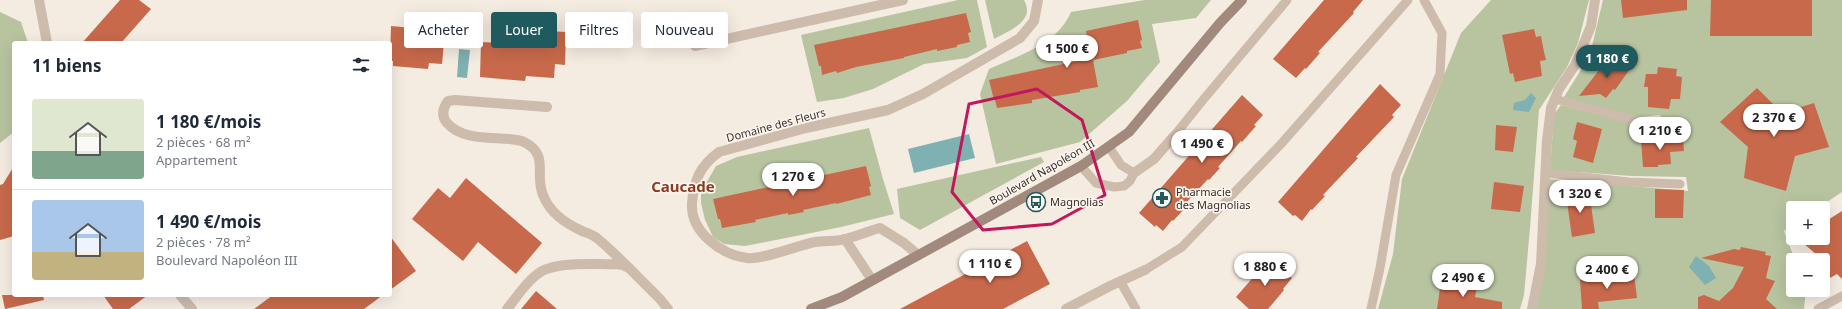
<!DOCTYPE html>
<html lang="fr">
<head>
<meta charset="utf-8">
<style>
  body { margin:0; font-family:"Noto Sans",sans-serif; background:#f6f6f7; color:#1f2937; height:100vh; display:flex; flex-direction:column; font-size:15px; white-space:nowrap }
  * { box-sizing:border-box; margin:0 }
  p { font-size:13px; color:#747a83 }
  .icon { flex:none; width:22px; height:22px; fill:none; stroke:currentColor; stroke-width:2; stroke-linecap:round; stroke-linejoin:round }
  .map { position:relative; flex:1; overflow:hidden }
  .panel { position:absolute; left:12px; top:41px; width:380px; height:256px; display:flex; flex-direction:column; background:#fff; border-radius:4px; box-shadow:0 4px 16px #0002 }
  .panel>* { flex:none }
  .banner { position:absolute; left:404px; top:12px; width:380px; height:36px; display:flex; gap:8px }
  .tools { position:absolute; left:1786px; top:201px; display:grid; gap:8px }
  .tools a { display:grid; place-items:center; width:44px; height:44px; border-radius:4px; background:#fff; box-shadow:0 4px 16px #0002; font-size:20px }
  .price { position:absolute; translate:-50% -34px; padding:0 9px; border-radius:14px; background:#fff; color:#222; font-size:13px; line-height:26px; filter:drop-shadow(0 1px 2px #0008) }
  .price::after { content:''; position:absolute; left:50%; top:24px; width:12px; height:9px; margin-left:-6px; background:inherit; clip-path:polygon(0 0,100% 0,50% 100%) }
  .price.active { background:#1f5a5e; color:#fff }
  ul { padding:0; list-style:none }
  li { display:flex; align-items:center; gap:12px; height:100px; padding:0 20px }
  li+li { border-top:1px solid #e0e1e3 }
  li span { display:grid; place-items:center; flex:none; width:112px; height:80px; border-radius:4px; color:#555 }
  li>.icon { margin-inline-start:auto }
  span .icon { width:48px; height:48px; fill:#fffc; stroke-width:1 }
  li b { font-size:17px }
  h2 { display:flex; justify-content:space-between; align-items:center; height:48px; padding:0 20px; font-size:17px }
  .tag { padding:0 14px; border-radius:4px; background:#fff; box-shadow:0 4px 16px #0002; font-size:14px; line-height:36px }
  .tag.active { background:#1f5a5e; color:#fff }
  .map>svg:first-child { display:block }
  .green { fill:#b8c4a0 }
  .water { fill:#7fb0b2 }
  .building { fill:#c8694b }
  .lines { fill:none; stroke-linecap:round; stroke-linejoin:round }
  .service { stroke:#cdbbac; stroke-width:9 }
  .minor { stroke:#cdbbac; stroke-width:10 }
  .secondary { stroke:#a18a7d; stroke-width:10 }
  .marked { fill:none; stroke:#c2185b; stroke-width:3; stroke-linejoin:round }
  .labels { text-anchor:middle; stroke-width:3.5; stroke-linejoin:round; paint-order:stroke }
  .street-label { font-size:11px; fill:#3b302b; stroke:#fbf5ee }
  .poi-label { font-size:11px; fill:#3b302b; stroke:#fbf5ee; text-anchor:start }
  .district-label { font-size:15px; font-weight:bold; fill:#8c3b22; stroke:#fbf5ee }
</style>
</head>
<body>
<div class="map">
<svg width="1842" height="309" viewBox="0 0 1842 309">
  <rect width="100%" height="100%" fill="#f4ebe1"/>
  <!-- green -->
  <g class="green">
    <polygon points="958,0 977,0 987,47 967,58 924,64 873,89 844,98 817,102 801,35"/>
    <path d="M 985,0 L 1024,0 C 1036,21 1009,31 994,39 Z"/>
    <path d="M 1145,0 L 1211,0 L 1196,18 L 1152,24 L 1160,62 L 1127,101 L 1080,142 L 996,164 L 980,94 L 989,69 C 1019,55 1057,45 1071,12 Z"/>
    <polygon points="1491,0 1589,0 1578,43 1567,67 1539,110 1530,228 1524,295 1520,309 1378,309 1393,254 1402,179 1461,33"/>
    <polygon points="1603,0 1842,0 1842,192 1818,208 1793,208 1793,225 1784,231 1795,260 1793,260 1793,290 1806,290 1804,309 1535,309 1549,179 1688,191 1686,177 1631,176 1550,170 1554,114 1561,105 1634,124 1638,134 1684,132 1659,115 1631,118 1564,97 1582,68 1591,50"/>
    <polygon points="0,12 21,22 28,43 14,43 14,132 0,143"/>
    <polygon points="869,128 883,179 894,214 841,227 745,246 724,244 713,237 705,220 701,203 701,192 716,166 737,157"/>
    <polygon points="1041,157 1044,162 920,230 900,218 897,189"/>
  </g>
  <!-- water -->
  <g class="water">
    <polygon points="459,49 470,50 467,78 457,77"/>
    <polygon points="1531,93 1536,98 1529,112 1513,110 1514,103 1525,100"/>
    <polygon points="969,134 975,158 914,173 908,149"/>
    <polygon points="1696,256 1709,266 1716,278 1705,285 1689,267"/>
  </g>
  <!-- building -->
  <g class="building">
    <polygon points="120,0 139,0 151,9 121,43 82,43"/>
    <polygon points="1324,0 1363,0 1353,12 1354,13 1318,52 1320,53 1306,69 1305,68 1296,78 1273,59"/>
    <polygon points="1621,0 1687,0 1687,10 1623,18"/>
    <polygon points="1711,0 1812,0 1812,36 1710,36"/>
    <polygon points="966,13 971,32 968,33 970,42 957,45 957,47 937,51 937,49 904,57 904,58 856,67 837,73 836,71 822,75 821,66 819,66 814,45"/>
    <polygon points="1138,20 1142,40 1140,41 1142,48 1127,51 1127,53 1093,60 1098,87 1080,90 1080,92 1032,100 1032,103 997,108 995,100 994,100 989,80 1091,58 1086,31"/>
    <polygon points="391,26 445,31 442,64 429,63 428,69 393,66 393,61 390,61"/>
    <polygon points="1534,29 1536,37 1541,36 1544,52 1546,60 1540,61 1542,76 1515,82 1513,73 1510,74 1502,35"/>
    <polygon points="532,30 566,32 565,65 555,64 554,78 526,76 525,81 480,77 481,42 502,43 502,39 531,41"/>
    <polygon points="1610,56 1630,69 1615,90 1613,89 1606,98 1600,94 1579,96"/>
    <polygon points="1658,67 1677,69 1676,76 1682,77 1680,99 1671,99 1669,109 1648,107 1648,87 1644,87 1646,74 1657,74"/>
    <polygon points="1380,84 1401,105 1392,115 1394,117 1356,157 1358,158 1323,195 1325,196 1312,210 1311,209 1302,221 1295,215 1293,216 1278,202"/>
    <polygon points="1757,88 1782,113 1814,103 1829,147 1795,156 1786,191 1744,178 1748,147 1720,122"/>
    <polygon points="1242,95 1263,115 1254,125 1256,126 1242,142 1241,141 1218,167 1220,168 1209,180 1208,179 1185,204 1187,206 1173,221 1172,220 1163,231 1156,225 1155,227 1139,213"/>
    <polygon points="1577,122 1602,129 1593,163 1573,157 1577,141 1573,139"/>
    <polygon points="1496,125 1517,127 1513,152 1495,150"/>
    <polygon points="1683,138 1684,151 1670,152 1671,164 1658,165 1658,167 1643,167 1641,140"/>
    <polygon points="14,166 14,236 0,240 0,185 3,184"/>
    <polygon points="866,166 871,186 869,187 871,195 836,204 836,203 803,210 804,212 788,215 788,213 755,220 756,222 722,228 720,219 718,219 713,199"/>
    <polygon points="466,178 542,243 516,274 478,242 463,261 412,219 438,188 450,198"/>
    <polygon points="1494,182 1524,186 1520,212 1491,209"/>
    <polygon points="1655,189 1684,190 1683,218 1655,218"/>
    <polygon points="1589,191 1595,233 1572,237 1566,195"/>
    <polygon points="1842,211 1842,279 1837,274 1830,278 1823,267 1823,260 1797,238 1823,238 1823,223"/>
    <polygon points="390,236 416,271 390,290"/>
    <polygon points="1027,241 1050,284 1003,309 900,309"/>
    <polygon points="1741,247 1766,252 1765,255 1771,256 1766,278 1775,281 1766,299 1777,309 1698,309 1698,297 1704,295 1719,301 1733,288 1744,267 1701,258 1734,249 1740,250"/>
    <polygon points="1270,258 1292,278 1283,289 1284,290 1268,309 1249,309 1236,297"/>
    <polygon points="1634,274 1637,298 1598,302 1599,309 1582,309 1580,280"/>
    <polygon points="1441,281 1465,283 1465,286 1477,287 1475,297 1502,302 1502,309 1437,309"/>
    <polygon points="536,291 557,309 521,309"/>
    <polygon points="2,295 43,295 44,300 5,309"/>
    <polygon points="103,295 148,295 129,309 113,309"/>
    <polygon points="273,295 383,295 364,309 254,309"/>
  </g>
  <g class="lines">
    <!-- service -->
    <g class="service">
      <polyline points="1555,99 1666,129"/>
      <polyline points="1174,136 1203,100 1287,0"/>
      <polyline points="1081,166 1096,183 1114,187 1124,186 1130,181 1134,173 1121,165 1109,147"/>
      <polyline points="1546,173 1629,182 1680,184"/>
      <polyline points="1145,270 1182,247 1281,144 1408,0"/>
      <polyline points="1120,281 1136,309"/>
      <polyline points="1371,309 1380,268 1396,175 1440,74 1442,33 1424,0"/>
      <polyline points="1818,309 1842,296"/>
    </g>
    <!-- minor -->
    <g class="minor">
      <polyline points="39,0 47,43"/>
      <polyline points="695,46 903,0"/>
      <path d="M 547,107 L 455,100 L 448,101 C 443,108 441,116 447,123 C 462,140 489,137 510,139 C 514,140 520,140 524,142 C 550,155 534,174 543,195 C 550,213 565,223 582,231 C 587,233 594,235 598,239 C 609,248 619,258 629,268"/>
      <polyline points="1134,173 1154,159 1174,136"/>
      <polyline points="845,239 872,280"/>
      <path d="M 918,255 L 904,243 L 880,228 C 869,231 857,236 845,239 C 836,242 825,240 815,242 C 798,245 764,260 747,258 C 722,255 690,232 692,203 C 694,180 700,166 719,152 L 806,128 L 888,110 L 923,94 L 1020,38 L 1034,21 L 1038,0"/>
      <polyline points="180,295 192,309"/>
      <path d="M 507,309 C 516,298 524,285 535,276 C 551,260 594,265 616,264 L 623,265 L 629,268 L 660,299 L 668,309"/>
      <polyline points="1066,309 1110,286 1145,270"/>
      <polyline points="1532,309 1541,264 1547,140 1551,108 1559,89 1575,65 1591,26 1595,0"/>
    </g>
    <!-- secondary -->
    <polyline class="secondary" points="811,309 842,297 1081,166 1129,132 1220,23 1242,0"/>
  </g>
  <!-- marked area -->
  <path class="marked" d="M 1037,89 L 1082,120 L 1105,195 L 1052,224 L 983,230 L 952,192 L 969,104 Z"/>
  <!-- icons -->
  <defs>
    <symbol id="pharmacy-ring" viewBox="-11 -11 22 22"><circle r="9.5" fill="#fbf5ee" stroke="#1f5a5e" stroke-width="1.5"/><path d="M-2-6h4v4h4v4h-4v4h-4v-4h-4v-4h4Z" fill="#1f5a5e"/></symbol>
    <symbol id="bus-ring" viewBox="-11 -11 22 22"><circle r="9.5" fill="#fbf5ee" stroke="#1f5a5e" stroke-width="1.5"/><path d="M-5-6H5V4H4V6H2V4H-2V6H-4V4H-5ZM-3.5-4V0h7V-4ZM-3.5 1.2v1.5H-2V1.2ZM2 1.2v1.5H3.5V1.2Z" fill="#1f5a5e"/></symbol>
  </defs>
  <g fill-rule="evenodd">
    <use href="#pharmacy-ring" x="1151" y="187" width="22" height="22"/>
    <use href="#bus-ring" x="1025" y="191" width="22" height="22"/>
  </g>
  <g class="labels">
    <!-- street labels -->
    <g class="street-label">
      <text transform="translate(776 125) rotate(-15)" y="4">Domaine des Fleurs</text>
      <text transform="translate(1042 172) rotate(-30)" y="4">Boulevard Napoléon III</text>
    </g>
    <!-- poi labels -->
    <g class="poi-label">
      <text x="1176" y="196">Pharmacie<tspan x="1176" dy="13">des Magnolias</tspan></text>
      <text x="1050" y="206">Magnolias</text>
    </g>
    <!-- district labels -->
    <g class="district-label">
      <text x="683" y="192">Caucade</text>
    </g>
  </g>
</svg>
<div class="tools">
<a>+</a>
<a>−</a>
</div>
<b class="price" style="left:1067px;top:69px">1 500 €</b>
<b class="price active" style="left:1607px;top:79px">1 180 €</b>
<b class="price" style="left:1774px;top:138px">2 370 €</b>
<b class="price" style="left:1660px;top:151px">1 210 €</b>
<b class="price" style="left:1202px;top:164px">1 490 €</b>
<b class="price" style="left:793px;top:197px">1 270 €</b>
<b class="price" style="left:1580px;top:214px">1 320 €</b>
<b class="price" style="left:990px;top:284px">1 110 €</b>
<b class="price" style="left:1265px;top:287px">1 880 €</b>
<b class="price" style="left:1607px;top:290px">2 400 €</b>
<b class="price" style="left:1463px;top:298px">2 490 €</b>
<div class="banner">
<a class="tag">Acheter</a>
<a class="tag active">Louer</a>
<a class="tag">Filtres</a>
<a class="tag">Nouveau</a>
</div>
<section class="panel">
<h2>11 biens<svg class="icon" aria-label="filters" viewBox="0 0 24 24"><path d="M4 7h16M4 17h16"/><circle cx="9" cy="7" r="2"/><circle cx="15" cy="17" r="2"/></svg></h2>
<ul>
<li><span style="background:linear-gradient(#dfe7d0 65%,#7fa58c 0)"><svg class="icon" aria-label="home" viewBox="0 0 24 24"><path d="M3 11l9-7 9 7M6 9v11h12V9"/></svg></span><div><b>1 180 €/mois</b><p>2 pièces · 68 m²</p><p>Appartement</p></div></li>
<li><span style="background:linear-gradient(#a9c7e8 65%,#c2b280 0)"><svg class="icon" aria-label="home" viewBox="0 0 24 24"><path d="M3 11l9-7 9 7M6 9v11h12V9"/></svg></span><div><b>1 490 €/mois</b><p>2 pièces · 78 m²</p><p>Boulevard Napoléon III</p></div></li>
</ul>
</section>
</div>
</body>
</html>
